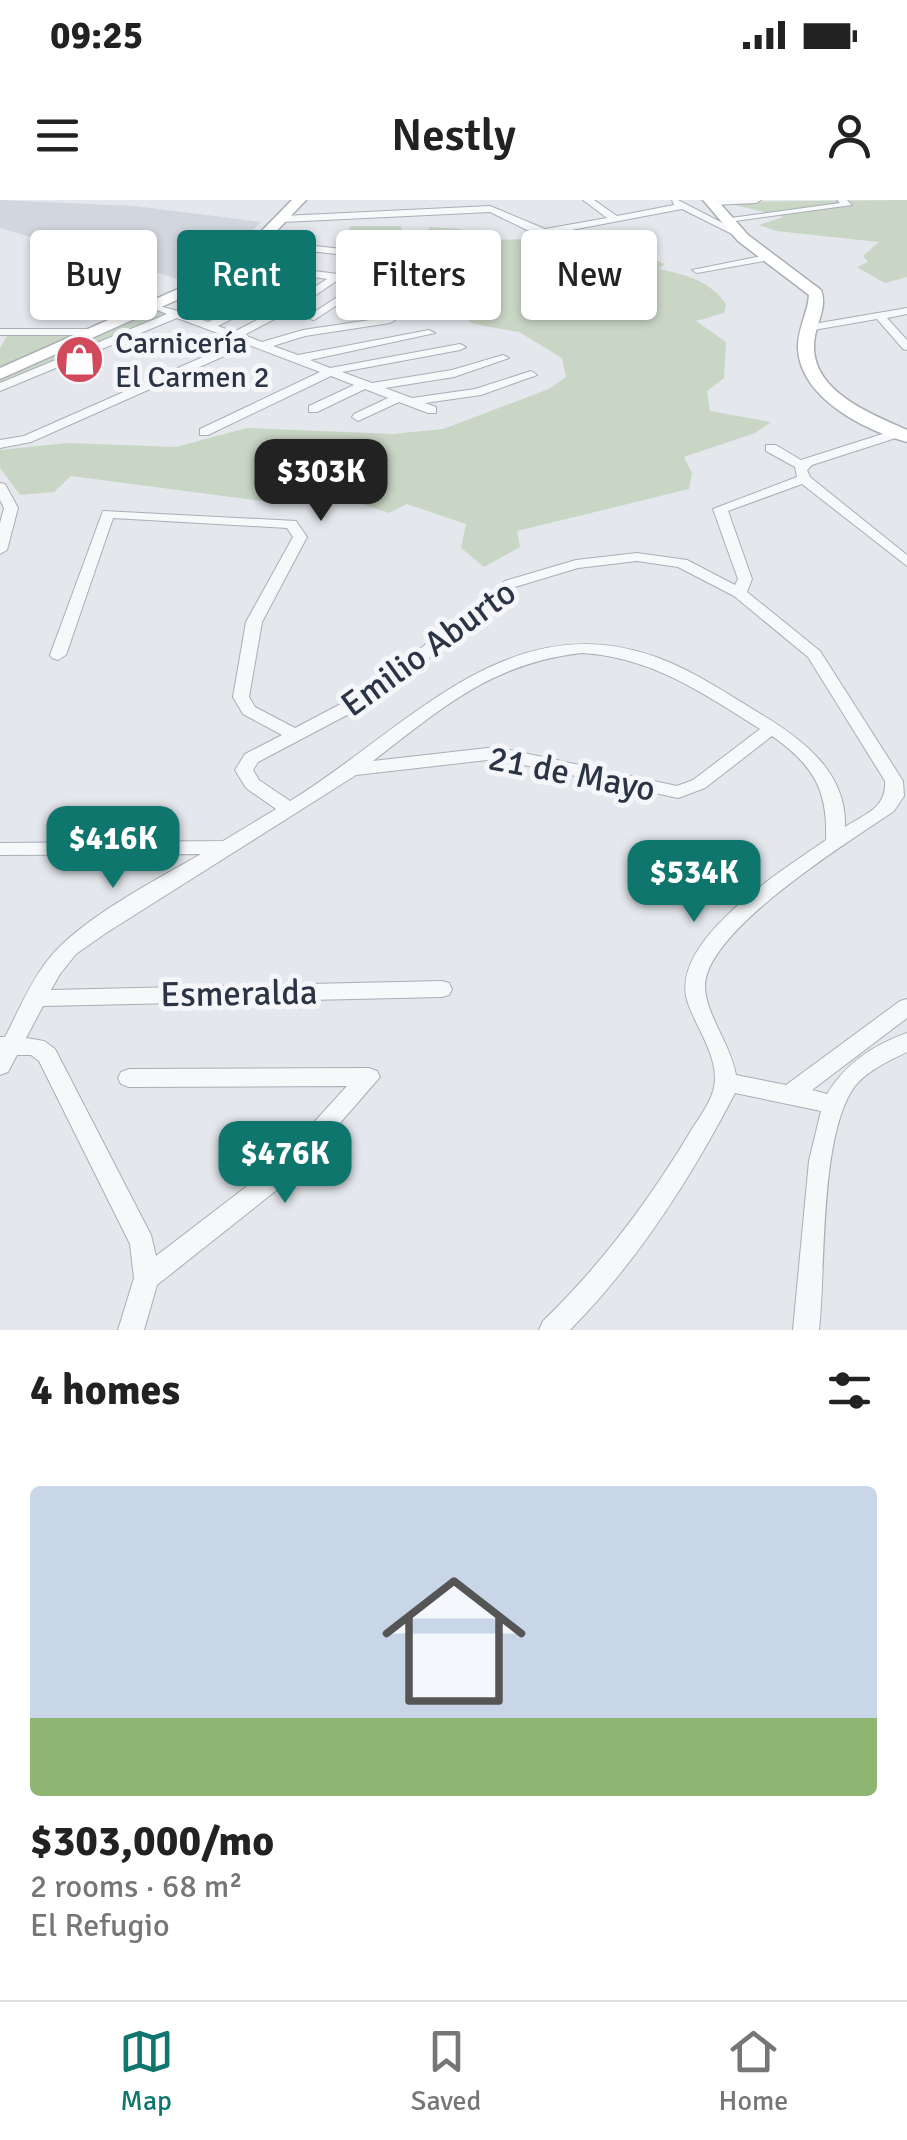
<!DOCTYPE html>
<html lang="en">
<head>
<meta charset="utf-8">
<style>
  body { margin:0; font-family:Signika,sans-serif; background:#f2f2f2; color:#222; height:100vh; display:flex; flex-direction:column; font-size:38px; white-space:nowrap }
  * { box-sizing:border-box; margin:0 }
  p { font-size:32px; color:#767676 }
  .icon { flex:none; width:55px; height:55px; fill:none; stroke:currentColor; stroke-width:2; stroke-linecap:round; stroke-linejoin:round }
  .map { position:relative; height:1130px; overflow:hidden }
  .drawer { display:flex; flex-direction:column; background:#fff; flex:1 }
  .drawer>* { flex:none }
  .top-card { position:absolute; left:30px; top:30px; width:848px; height:90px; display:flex; gap:20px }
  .price { position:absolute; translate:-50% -85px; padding:0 22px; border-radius:20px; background:#0f766e; color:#fff; font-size:32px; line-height:65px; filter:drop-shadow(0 2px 5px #0008) }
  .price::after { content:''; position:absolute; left:50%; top:60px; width:30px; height:22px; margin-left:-15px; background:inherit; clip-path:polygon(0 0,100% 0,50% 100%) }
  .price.active { background:#222; color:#fff }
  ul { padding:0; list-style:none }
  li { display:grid; align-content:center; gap:20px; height:530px; padding:0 30px }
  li+li { border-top:2px solid #e0e0e0 }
  li span { display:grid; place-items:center; height:310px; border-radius:10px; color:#555 }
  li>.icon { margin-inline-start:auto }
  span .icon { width:180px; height:180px; fill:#fffc; stroke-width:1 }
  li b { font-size:42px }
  h2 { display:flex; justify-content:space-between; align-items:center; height:120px; padding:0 30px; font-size:42px }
  .chip { padding:0 35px; border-radius:10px; background:#fff; box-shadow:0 2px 8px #0004; font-size:35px; line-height:90px }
  .chip.active { background:#0f766e; color:#fff }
  .status { display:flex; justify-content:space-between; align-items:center; height:70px; padding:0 50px; background:#fff; direction:ltr }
  .status svg { height:28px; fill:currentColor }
  header { display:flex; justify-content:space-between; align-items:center; height:130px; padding:0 30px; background:#fff; font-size:45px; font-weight:600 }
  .dock { display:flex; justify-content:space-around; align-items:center; height:140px; border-top:2px solid #e0e0e0; background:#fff; font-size:28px; color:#767676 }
  .dock a { display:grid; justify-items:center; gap:5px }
  .dock .active { color:#0f766e }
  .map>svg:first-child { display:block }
  .built { fill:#d2d6de }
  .green { fill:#c9d6c5 }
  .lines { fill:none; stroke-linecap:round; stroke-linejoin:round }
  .street-casing { stroke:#a9aeb7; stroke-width:2 }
  .secondary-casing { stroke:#a9aeb7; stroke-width:3 }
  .street { fill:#f7f8fa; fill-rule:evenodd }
  .secondary { fill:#fff; fill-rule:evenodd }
  .labels { text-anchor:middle; stroke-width:10; stroke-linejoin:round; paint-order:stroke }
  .far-poi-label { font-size:30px; fill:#2b3445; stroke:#f4f6f9; text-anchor:start }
  .street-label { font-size:35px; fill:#2b3445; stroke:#f4f6f9 }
</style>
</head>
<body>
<div class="status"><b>09:25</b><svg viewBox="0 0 49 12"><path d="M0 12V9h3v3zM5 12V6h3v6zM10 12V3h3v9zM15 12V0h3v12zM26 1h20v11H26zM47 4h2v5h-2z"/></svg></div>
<header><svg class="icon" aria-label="menu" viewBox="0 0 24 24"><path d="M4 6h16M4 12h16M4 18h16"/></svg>Nestly<svg class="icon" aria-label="person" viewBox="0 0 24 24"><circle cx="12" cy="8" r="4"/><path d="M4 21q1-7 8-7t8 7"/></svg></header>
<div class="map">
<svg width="907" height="1130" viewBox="0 0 907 1130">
  <rect width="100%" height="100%" fill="#e4e7ec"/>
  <!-- built -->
  <polygon class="built" points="0,0 134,6 261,22 214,69 193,83 0,28"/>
  <!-- green -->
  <g class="green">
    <polygon points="907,0 907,77 885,83 857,67 868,62 863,56 879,42 776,31 759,25 783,17 724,2"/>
    <path d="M 351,26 L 400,26 L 406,36 L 429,35 L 429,27 L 461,29 L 469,40 L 613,38 C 632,46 645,57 665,64 L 659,69 C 686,75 709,80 726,104 L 724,113 L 696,121 L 726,142 L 724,178 L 707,191 L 710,211 L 771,222 L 755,233 L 684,257 L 692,273 L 689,289 L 517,331 L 520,347 L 484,367 L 461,348 L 466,324 L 407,304 L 389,313 L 320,290 L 269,302 L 71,276 L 54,292 L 20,295 L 0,268 L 0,250 L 67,243 L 176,247 L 247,228 L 393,234 L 443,229 L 549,189 L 566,177 L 562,158 L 519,132 L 474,124 L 457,114 L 446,85 L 422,59 L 387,50 L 397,41 L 345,37 Z"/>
    <polygon points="159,110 168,116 0,186 0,178"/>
    <polygon points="80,135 0,168 0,148 7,136"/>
  </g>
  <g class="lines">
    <defs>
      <g id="street">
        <polygon points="583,0 594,0 617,16 674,5 672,0 678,0 742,33 734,35 682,9 545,35 527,30 490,12 283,22 278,19 283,16 490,6 545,29 607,18"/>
        <polygon points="711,0 761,0 756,3 714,5 709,2"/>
        <polygon points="837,0 847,0 852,5 728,22 723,19 840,3"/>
        <polygon points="259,40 398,55 403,58 398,61 256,45 254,43"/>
        <polygon points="771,54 776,57 775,59 697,73 692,70"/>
        <polygon points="237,61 431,86 436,89 431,92 407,89 367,116 359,116 359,112 395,87 370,84 314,120 310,119 310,115 358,83 338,80 304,103 296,103 296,99 327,79 307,76 269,100 218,126 234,132 278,109 286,109 286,113 244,135 262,142 303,130 390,117 395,120 390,123 305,136 273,146 298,155 429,130 435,133 310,160 330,168 460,144 466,147 460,150 342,172 372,183 452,170 503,155 509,158 454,177 385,188 412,198 475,189 531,171 537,175 481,195 425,203 436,207 436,213 428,213 399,202 358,221 352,217 354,214 388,198 365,189 317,212 309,212 309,206 354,185 331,176 208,235 200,235 200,229 320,172 249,145 31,242 0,248 0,240 24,236 239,141 177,118 0,191 0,183 167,114 152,108 152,104 185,113 224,93 232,93 232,97 194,117 208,122 260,98 295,75 276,72 238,93 233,90 234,88 264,71 233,66 233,62"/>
        <polygon points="907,108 907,114 887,118 907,140 907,150 903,149 877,119 808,131 802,128 808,125"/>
        <polygon points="0,129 94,129 100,132 94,135 0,135"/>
        <path d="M 898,229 L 902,230 L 902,236 L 812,265 L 807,270 L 810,277 L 907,355 L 907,366 L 802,284 L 728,311 L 752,379 L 747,392 L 820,451 L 903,581 L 904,596 L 894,611 C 850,641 704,731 705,787 C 706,815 731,845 736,875 L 786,885 L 900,801 L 907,799 L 907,818 L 812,890 L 827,894 C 846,863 873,845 907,833 L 907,852 C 889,861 868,870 855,886 C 819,935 826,1068 819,1130 L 793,1130 L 809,961 L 821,911 L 735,893 C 691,978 638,1061 570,1130 L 539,1130 L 543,1121 C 600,1066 648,1002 689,934 C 697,920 711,903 714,887 C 720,857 695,827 687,800 C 670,740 784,669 826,640 C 828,589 813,565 772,536 L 705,588 L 678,598 L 496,559 L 356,575 L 106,733 L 76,754 L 60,774 L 51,790 L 442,781 L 449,783 L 452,789 L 449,795 L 442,797 L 43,806 L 26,838 L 44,841 L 55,849 L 151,1035 L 156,1056 L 277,963 L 347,886 L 129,887 L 121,884 L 118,878 L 121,872 L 129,869 L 369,868 L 377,871 L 380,877 L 293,977 L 157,1085 L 144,1130 L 118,1130 L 134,1078 L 130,1044 L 39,861 L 31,855 L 17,855 L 8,872 L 0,875 L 0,837 L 5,837 C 18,812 30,783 47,761 C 78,720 156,680 201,654 L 0,655 L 0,643 L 223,641 L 276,609 L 246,588 L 235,570 L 245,554 L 282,535 L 243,514 L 233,497 L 246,422 L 293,337 L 287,328 L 113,318 L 66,455 L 58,460 L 52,458 L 50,455 L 103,311 L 296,321 L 307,337 L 262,422 L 249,497 L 255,507 L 295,528 L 371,488 L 505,381 L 576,360 L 637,353 L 687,360 L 735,385 L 738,379 L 713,309 L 797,277 L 795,267 L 766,251 L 766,245 L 776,245 L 801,260 ZM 637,361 L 678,367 L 734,396 L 808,457 L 885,581 C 887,608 865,614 845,627 C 847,574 805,541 764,516 C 729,495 695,471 656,457 C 507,403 405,531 290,601 L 259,580 L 253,570 L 258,562 L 383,496 L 515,387 L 578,368 ZM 582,453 C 651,457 703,493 760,529 L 693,580 L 677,586 L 496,547 L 373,561 C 442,508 492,463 582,453 Z"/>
        <polygon points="0,283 5,284 18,308 7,350 0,354 0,323 4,308 0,300"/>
      </g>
      <g id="secondary">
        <polygon points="292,0 306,0 248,61 224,79 0,179 0,168 214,73 238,55"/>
        <path d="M 703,0 L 717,0 L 748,35 L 821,90 C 827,106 818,120 815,136 C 805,189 869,213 907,230 L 907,242 C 865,230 801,199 798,149 C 797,130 808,113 809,95 L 738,41 Z"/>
      </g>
    </defs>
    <!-- street casing -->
    <use href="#street" class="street-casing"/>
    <!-- secondary casing -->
    <use href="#secondary" class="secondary-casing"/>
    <!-- street -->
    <use href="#street" class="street"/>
    <!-- secondary -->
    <use href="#secondary" class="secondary"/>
  </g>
  <!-- icons -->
  <defs>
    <symbol id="shop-disc" viewBox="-11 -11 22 22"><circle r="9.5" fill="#d1495b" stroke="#f4f6f9"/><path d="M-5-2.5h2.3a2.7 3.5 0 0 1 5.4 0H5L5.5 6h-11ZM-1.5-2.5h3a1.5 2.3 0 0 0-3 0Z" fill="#fff"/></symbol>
  </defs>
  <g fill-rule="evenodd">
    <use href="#shop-disc" x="52" y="132" width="55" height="55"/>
  </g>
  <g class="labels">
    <!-- far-poi labels -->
    <g class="far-poi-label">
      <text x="115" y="153">Carnicería<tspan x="115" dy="34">El Carmen 2</tspan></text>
    </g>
    <!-- street labels -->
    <g class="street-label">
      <text transform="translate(428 448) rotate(-36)" y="12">Emilio Aburto</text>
      <text transform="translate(572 573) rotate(11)" y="12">21 de Mayo</text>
      <text transform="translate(239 793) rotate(-1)" y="12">Esmeralda</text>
    </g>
  </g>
</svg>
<b class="price active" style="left:321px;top:324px">$303K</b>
<b class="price" style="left:113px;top:691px">$416K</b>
<b class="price" style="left:694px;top:725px">$534K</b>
<b class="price" style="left:285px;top:1006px">$476K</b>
<div class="top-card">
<a class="chip">Buy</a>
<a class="chip active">Rent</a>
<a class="chip">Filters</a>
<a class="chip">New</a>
</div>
</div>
<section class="drawer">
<h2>4 homes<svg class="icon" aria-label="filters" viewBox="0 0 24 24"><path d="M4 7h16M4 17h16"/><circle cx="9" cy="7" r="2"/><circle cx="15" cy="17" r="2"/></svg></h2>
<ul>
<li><span style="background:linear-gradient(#c9d6e8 75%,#8fb573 0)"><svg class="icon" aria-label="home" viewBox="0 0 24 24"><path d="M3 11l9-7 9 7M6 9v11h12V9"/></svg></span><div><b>$303,000/mo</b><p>2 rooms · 68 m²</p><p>El Refugio</p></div></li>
</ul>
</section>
<nav class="dock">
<a class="active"><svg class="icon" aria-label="map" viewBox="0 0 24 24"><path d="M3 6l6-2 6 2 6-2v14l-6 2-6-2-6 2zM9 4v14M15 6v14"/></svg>Map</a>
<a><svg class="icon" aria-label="saved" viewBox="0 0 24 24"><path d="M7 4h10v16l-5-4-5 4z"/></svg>Saved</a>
<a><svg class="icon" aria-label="home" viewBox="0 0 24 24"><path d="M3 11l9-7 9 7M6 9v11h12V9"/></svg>Home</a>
</nav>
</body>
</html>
